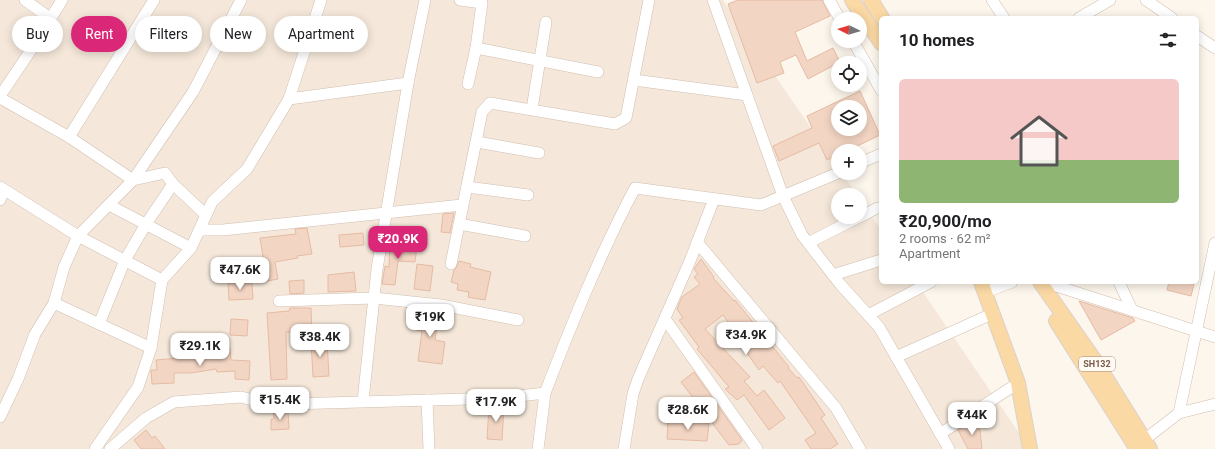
<!DOCTYPE html>
<html lang="en">
<head>
<meta charset="utf-8">
<style>
  body { margin:0; font-family:Roboto,sans-serif; background:#f6f6f6; color:#202124; height:100vh; display:flex; flex-direction:column; font-size:15px; white-space:nowrap }
  * { box-sizing:border-box; margin:0 }
  p { font-size:13px; color:#757577 }
  .icon { flex:none; width:22px; height:22px; fill:none; stroke:currentColor; stroke-width:2; stroke-linecap:round; stroke-linejoin:round }
  .map { position:relative; flex:1; overflow:hidden }
  .details { position:absolute; left:879px; top:16px; width:320px; height:268px; display:flex; flex-direction:column; background:#fff; border-radius:6px; box-shadow:0 2px 10px #0003 }
  .details>* { flex:none }
  .top-card { position:absolute; left:12px; top:16px; width:380px; height:36px; display:flex; gap:8px }
  .needle { width:26px; rotate:275deg }
  .tools { position:absolute; left:831px; top:12px; display:grid; gap:8px }
  .tools a { display:grid; place-items:center; width:36px; height:36px; border-radius:50%; background:#fff; box-shadow:0 2px 10px #0003; font-size:20px }
  .price { position:absolute; translate:-50% -34px; padding:0 9px; border-radius:8px; background:#fff; color:#222; font-size:13px; line-height:26px; filter:drop-shadow(0 1px 2px #0008) }
  .price::after { content:''; position:absolute; left:50%; top:24px; width:12px; height:9px; margin-left:-6px; background:inherit; clip-path:polygon(0 0,100% 0,50% 100%) }
  .price.on { background:#db2777; color:#fff }
  ul { padding:0; list-style:none }
  li { display:grid; align-content:center; gap:8px; height:212px; padding:0 20px }
  li+li { border-top:1px solid #e0e0e0 }
  li span { display:grid; place-items:center; height:124px; border-radius:6px; color:#555 }
  li>.icon { margin-inline-start:auto }
  span .icon { width:72px; height:72px; fill:#fffc; stroke-width:1 }
  li b { font-size:17px }
  h2 { display:flex; justify-content:space-between; align-items:center; height:48px; padding:0 20px; font-size:17px }
  .tag { padding:0 14px; border-radius:18px; background:#fff; box-shadow:0 2px 10px #0003; font-size:14px; line-height:36px }
  .tag.on { background:#db2777; color:#fff }
  .map>svg:first-child { display:block }
  .residential { fill:#f5e8da }
  .building { fill:#f3d5c3; stroke:#e6bba3; fill-rule:evenodd }
  .lines { fill:none; stroke-linecap:round; stroke-linejoin:round }
  .minor-casing { stroke:#d1beb0; stroke-width:12 }
  .major-casing { stroke:#dad1cd; stroke-width:16 }
  .minor { stroke:#fff; stroke-width:11 }
  .major { stroke:#fbd9a5; stroke-width:14 }
  .labels { text-anchor:middle; stroke-width:3; stroke-linejoin:round; paint-order:stroke }
  .shield { fill:#fffaf3; stroke:#a28b7f; stroke-width:1 }
  .shield-label { font-size:9px; font-weight:bold; fill:#7a5c4d }
</style>
</head>
<body>
<div class="map">
<svg width="1215" height="449" viewBox="0 0 1215 449">
  <rect width="100%" height="100%" fill="#fdf6ec"/>
  <!-- residential -->
  <polygon class="residential" points="0,0 723,0 857,195 838,195 838,217 860,217 860,200 881,230 881,282 916,282 1030,449 0,449"/>
  <!-- building -->
  <g class="building">
    <polygon points="738,0 822,0 830,16 795,32 807,61 833,48 840,62 808,79 796,55 780,62 784,73 757,83 728,4"/>
    <path d="M 860,91 L 880,135 L 847,151 L 838,151 L 838,155 L 827,160 L 819,143 L 779,161 L 773,146 L 812,128 L 807,116 ZM 838,107 L 860,107 L 860,129 L 838,129 Z"/>
    <polygon points="454,213 450,233 441,232 443,214"/>
    <polygon points="307,228 312,254 297,256 298,258 275,262 278,279 267,281 260,238 296,234 295,229"/>
    <polygon points="363,233 364,245 340,247 339,235"/>
    <polygon points="390,243 417,245 415,262 398,261 395,285 382,284 385,266 389,267"/>
    <polygon points="701,259 714,277 713,278 734,301 735,300 789,367 788,368 797,378 799,377 825,415 821,418 838,444 830,449 811,449 805,440 816,433 780,381 778,383 763,366 759,370 732,332 734,330 723,315 705,329 750,377 744,381 757,396 764,390 785,418 769,430 744,395 737,400 725,389 729,387 697,349 699,347 679,320 683,318 677,309 682,297 700,284 694,277 698,274 694,269"/>
    <polygon points="459,261 471,264 470,267 491,272 485,300 468,297 469,292 457,290 458,284 451,282 454,270 456,268"/>
    <polygon points="417,264 433,266 430,291 414,289"/>
    <polygon points="354,272 356,291 328,292 328,275"/>
    <polygon points="304,280 304,293 290,294 289,281"/>
    <polygon points="1169,282 1194,284 1191,296 1167,290"/>
    <polygon points="228,283 252,283 253,299 229,300"/>
    <polygon points="1079,301 1133,318 1135,321 1101,340"/>
    <polygon points="290,308 311,308 312,332 286,332 287,379 271,380 267,313 289,311"/>
    <polygon points="419,310 439,312 435,340 445,342 442,364 418,361 422,331 416,330"/>
    <polygon points="231,319 248,320 247,336 230,335"/>
    <polygon points="327,340 329,376 313,377 311,341"/>
    <polygon points="230,348 231,360 250,361 249,380 235,379 235,371 217,372 216,369 191,373 174,373 174,383 152,384 151,370 157,370 156,360 215,355 214,350"/>
    <polygon points="694,372 742,440 739,444 729,445 681,382"/>
    <polygon points="489,406 504,407 502,440 487,439"/>
    <polygon points="273,411 288,411 289,429 271,430 271,419 274,419"/>
    <polygon points="974,420 980,430 982,449 968,449 958,430"/>
    <polygon points="668,421 709,423 707,441 667,439"/>
    <polygon points="146,430 152,438 155,436 165,449 141,449 134,440"/>
  </g>
  <g class="lines">
    <defs>
      <g id="minor">
        <polyline points="25,0 51,19"/>
        <polyline points="460,0 482,3 476,48 468,84"/>
        <polyline points="713,0 783,196 802,235 840,284 879,327 949,449"/>
        <polyline points="829,0 840,19"/>
        <polyline points="992,0 1004,18"/>
        <polyline points="1146,0 1172,18"/>
        <polyline points="1079,18 1110,0"/>
        <polyline points="1197,36 1215,48"/>
        <polyline points="853,41 881,90"/>
        <polyline points="476,48 598,72"/>
        <polyline points="634,80 747,95"/>
        <polyline points="0,96 33,47 62,0"/>
        <polyline points="0,98 69,137 154,0"/>
        <polyline points="289,99 408,83"/>
        <polyline points="532,109 546,22"/>
        <polyline points="69,137 133,180 165,173 173,184 206,215"/>
        <polyline points="477,142 539,153"/>
        <polyline points="860,163 881,154"/>
        <polyline points="0,187 78,236 133,180 193,92 241,0"/>
        <polyline points="467,187 528,195"/>
        <polyline points="0,200 4,190"/>
        <polyline points="109,205 191,248"/>
        <polyline points="860,217 877,208"/>
        <polyline points="459,224 525,236"/>
        <polyline points="199,230 223,230 462,205"/>
        <polyline points="697,242 836,408 860,449"/>
        <polyline points="808,243 859,217"/>
        <polyline points="451,264 482,112 490,103 615,124 626,118 649,0"/>
        <polyline points="833,275 881,260"/>
        <polyline points="1044,282 1215,337"/>
        <polyline points="1119,282 1132,310"/>
        <polyline points="986,292 1012,282"/>
        <polyline points="279,301 374,298 441,305 518,320"/>
        <polyline points="54,303 151,348"/>
        <polyline points="868,315 931,282"/>
        <polyline points="665,319 757,449"/>
        <polyline points="99,324 125,260 146,224 173,184"/>
        <polyline points="896,357 994,313"/>
        <polyline points="427,400 429,449"/>
        <polyline points="363,401 377,269 408,83 425,0"/>
        <polyline points="1179,413 1215,404"/>
        <polyline points="0,417 18,379 35,334 54,303 64,267 78,236 162,280 191,248 212,202 247,169 289,99 321,0"/>
        <polyline points="940,434 1018,383"/>
        <polyline points="1144,440 1179,413 1215,243"/>
        <polyline points="95,449 138,387 151,348 162,280"/>
        <path d="M 110,449 L 146,418 L 174,402 L 241,397 L 265,403 L 290,404 L 503,398 L 545,393 C 572,323 600,254 635,188 L 761,205 L 838,173"/>
        <polyline points="538,449 545,393"/>
        <polyline points="624,449 633,394 638,379 690,261 714,199"/>
      </g>
      <g id="major">
        <polyline points="852,0 881,43"/>
        <polyline points="871,0 882,18"/>
        <polyline points="981,282 1018,383 1030,449"/>
        <polyline points="1040,282 1096,362 1150,449"/>
        <polyline points="1056,321 1137,449"/>
      </g>
    </defs>
    <!-- minor casing -->
    <use href="#minor" class="minor-casing"/>
    <!-- major casing -->
    <use href="#major" class="major-casing"/>
    <!-- minor -->
    <use href="#minor" class="minor"/>
    <!-- major -->
    <use href="#major" class="major"/>
  </g>
  <g class="labels">
    <!-- shield labels -->
    <rect class="shield" x="1079" y="357" width="36" height="14" rx="3"/>
    <g class="shield-label">
      <text x="1097" y="367">SH132</text>
    </g>
  </g>
</svg>
<div class="tools">
<a><svg class="needle" viewBox="-14 -14 28 28"><path d="M0-13l5 13h-10z" fill="#e53935"/><path d="M0 13l5-13h-10z" fill="#757577"/></svg></a>
<a><svg class="icon" aria-label="locate" viewBox="0 0 24 24"><circle cx="12" cy="12" r="6"/><path d="M12 2v4M12 18v4M2 12h4M18 12h4"/></svg></a>
<a><svg class="icon" aria-label="layers" viewBox="0 0 24 24"><path d="M12 4l9 5-9 5-9-5zM3 14l9 5 9-5"/></svg></a>
<a>+</a>
<a>−</a>
</div>
<b class="price on" style="left:398px;top:260px">₹20.9K</b>
<b class="price" style="left:240px;top:291px">₹47.6K</b>
<b class="price" style="left:430px;top:338px">₹19K</b>
<b class="price" style="left:746px;top:356px">₹34.9K</b>
<b class="price" style="left:320px;top:358px">₹38.4K</b>
<b class="price" style="left:200px;top:367px">₹29.1K</b>
<b class="price" style="left:280px;top:421px">₹15.4K</b>
<b class="price" style="left:496px;top:423px">₹17.9K</b>
<b class="price" style="left:688px;top:431px">₹28.6K</b>
<b class="price" style="left:972px;top:436px">₹44K</b>
<div class="top-card">
<a class="tag">Buy</a>
<a class="tag on">Rent</a>
<a class="tag">Filters</a>
<a class="tag">New</a>
<a class="tag">Apartment</a>
</div>
<section class="details">
<h2>10 homes<svg class="icon" aria-label="filters" viewBox="0 0 24 24"><path d="M4 7h16M4 17h16"/><circle cx="9" cy="7" r="2"/><circle cx="15" cy="17" r="2"/></svg></h2>
<ul>
<li><span style="background:linear-gradient(#f6c9c9 65%,#8fb573 0)"><svg class="icon" aria-label="home" viewBox="0 0 24 24"><path d="M3 11l9-7 9 7M6 9v11h12V9"/></svg></span><div><b>₹20,900/mo</b><p>2 rooms · 62 m²</p><p>Apartment</p></div></li>
</ul>
</section>
</div>
</body>
</html>
